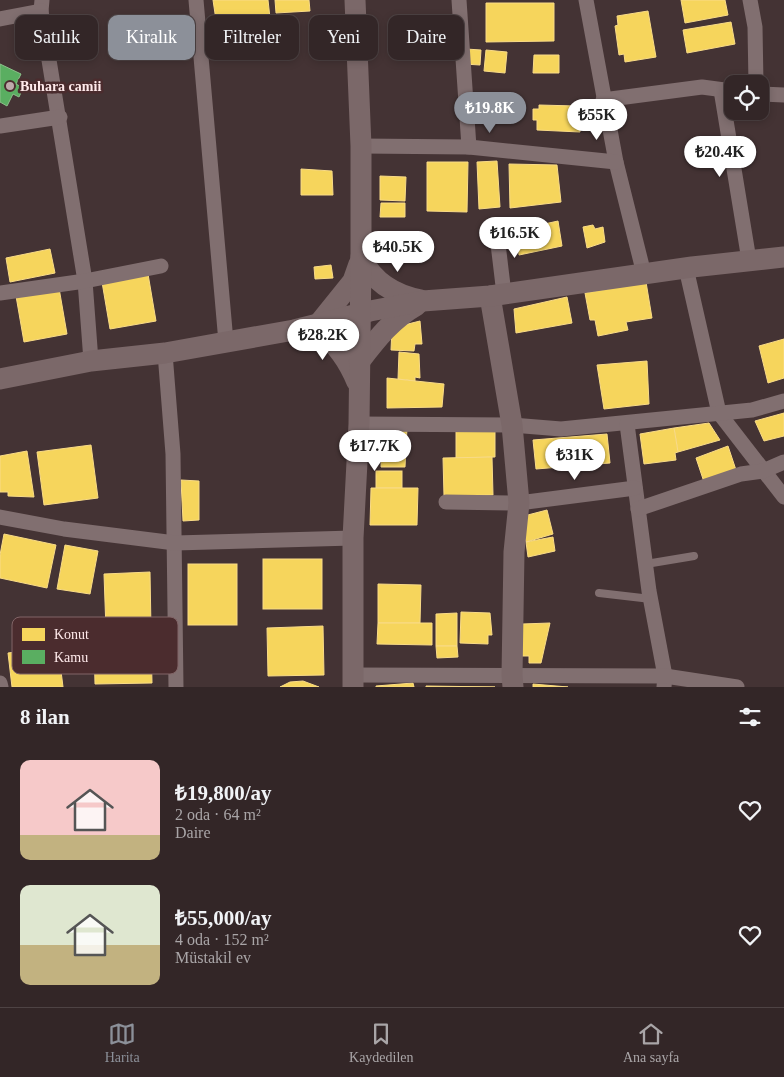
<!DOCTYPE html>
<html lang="tr">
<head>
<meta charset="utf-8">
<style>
  body { margin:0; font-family:"Times New Roman",serif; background:#3e3233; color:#f1f3f6; height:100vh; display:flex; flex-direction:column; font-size:19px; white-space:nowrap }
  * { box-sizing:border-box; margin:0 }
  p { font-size:16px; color:#a9a5a7 }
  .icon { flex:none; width:28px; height:28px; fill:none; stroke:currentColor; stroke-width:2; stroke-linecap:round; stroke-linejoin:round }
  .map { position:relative; height:687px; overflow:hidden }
  .drawer { display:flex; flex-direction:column; background:#332627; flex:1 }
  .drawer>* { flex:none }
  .top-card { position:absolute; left:15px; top:15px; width:500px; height:45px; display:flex; gap:10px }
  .fabs { position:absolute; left:724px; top:75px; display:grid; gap:10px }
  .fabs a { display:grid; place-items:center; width:45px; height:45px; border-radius:10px; background:#332627; box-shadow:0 2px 8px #0003,0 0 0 1px #4e4344; font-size:25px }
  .price { position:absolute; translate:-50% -42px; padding:0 11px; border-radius:18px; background:#fff; color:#222; font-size:16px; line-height:32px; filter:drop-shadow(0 1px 2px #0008) }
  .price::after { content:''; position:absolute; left:50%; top:30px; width:15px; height:11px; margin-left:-8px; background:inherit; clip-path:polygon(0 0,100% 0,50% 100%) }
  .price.active { background:#8c9099; color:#fff }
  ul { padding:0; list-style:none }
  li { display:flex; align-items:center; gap:15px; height:125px; padding:0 20px }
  li span { display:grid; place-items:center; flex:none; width:140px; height:100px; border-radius:10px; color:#555 }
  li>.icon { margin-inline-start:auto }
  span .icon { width:60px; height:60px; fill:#fffc; stroke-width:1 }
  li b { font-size:21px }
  h2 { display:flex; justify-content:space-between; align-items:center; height:60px; padding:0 20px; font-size:21px }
  .chip { padding:0 18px; border-radius:10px; background:#332627; box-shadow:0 2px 8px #0003,0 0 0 1px #4e4344; font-size:18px; line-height:45px }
  .chip.active { background:#8c9099; color:#fff }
  .menu { display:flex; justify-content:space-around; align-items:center; height:70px; border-top:1px solid #4e4344; background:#332627; font-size:14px; color:#a9a5a7 }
  .menu a { display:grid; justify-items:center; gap:2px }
  .menu .active { color:#8c9099 }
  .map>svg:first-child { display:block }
  .homes { fill:#f6d55c; stroke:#f9db87 }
  .public { fill:#5aae61; stroke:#8cc08a }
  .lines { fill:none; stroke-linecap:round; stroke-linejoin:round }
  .lane { stroke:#816f70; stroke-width:8 }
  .street { stroke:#816f70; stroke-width:15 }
  .secondary { stroke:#7b6869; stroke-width:21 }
  .poi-dot { fill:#beaaab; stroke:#4b2c2e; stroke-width:2 }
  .labels { text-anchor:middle; stroke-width:5; stroke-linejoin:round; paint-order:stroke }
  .poi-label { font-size:14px; font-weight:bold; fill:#ffeaeb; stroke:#4b2c2e; text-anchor:start }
  .key { fill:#4b2c2e; stroke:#816567; stroke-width:1 }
  .key-label { font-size:14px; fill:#ffeaeb }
</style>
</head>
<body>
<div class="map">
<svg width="784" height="687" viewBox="0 0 784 687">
  <rect width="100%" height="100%" fill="#443334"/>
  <!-- homes -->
  <g class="homes">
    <polygon points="213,0 268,0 270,18 217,27"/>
    <polygon points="275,0 309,0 310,11 276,13"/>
    <polygon points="681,0 725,0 728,15 685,23"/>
    <polygon points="486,3 554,3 554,41 486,42"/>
    <polygon points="648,11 656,57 625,62 624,54 619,55 615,26 618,25 617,16"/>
    <polygon points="731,22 735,44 687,53 683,30"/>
    <polygon points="466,49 481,50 480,65 464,64"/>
    <polygon points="486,50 507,52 505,73 484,71"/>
    <polygon points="534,55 559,55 559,73 533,73"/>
    <polygon points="539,105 576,106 576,112 580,112 580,132 537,130 537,120 533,120 533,109 539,109"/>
    <polygon points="497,161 500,207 479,209 477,162"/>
    <polygon points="427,162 468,162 467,212 427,211"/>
    <polygon points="509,164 557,165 561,202 510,208"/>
    <polygon points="301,169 332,171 333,195 301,195"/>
    <polygon points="380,176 406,177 405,201 380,200"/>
    <polygon points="381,203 405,203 405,217 380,217"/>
    <polygon points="558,221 562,246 519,255 517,230"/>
    <polygon points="593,225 595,229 603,227 605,242 587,248 583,227"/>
    <polygon points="50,249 55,273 10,282 6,258"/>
    <polygon points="331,265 333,278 315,279 314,267"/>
    <polygon points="148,274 156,321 110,329 102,282"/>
    <polygon points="646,282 652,318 626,322 628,330 598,336 595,320 590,320 585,293"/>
    <polygon points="59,288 67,334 24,342 16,296"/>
    <polygon points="567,297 572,323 516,333 514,309"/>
    <polygon points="420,321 422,344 415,344 414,351 391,350 392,328"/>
    <polygon points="784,339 784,378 768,383 759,346"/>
    <polygon points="399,352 419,354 420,378 415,377 415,381 398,379"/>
    <polygon points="647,361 649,404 604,409 597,365"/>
    <polygon points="387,378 444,384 442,407 387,408"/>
    <polygon points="784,413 784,436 764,441 755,421"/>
    <polygon points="709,423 720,440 678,452 674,428"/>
    <polygon points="381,427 407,428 405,467 381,467"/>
    <polygon points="674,428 678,452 675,453 676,460 644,464 640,434"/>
    <polygon points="495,430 495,457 456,458 456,431"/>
    <polygon points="607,434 610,463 536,469 533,440"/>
    <polygon points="91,445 98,498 44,505 37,452"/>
    <polygon points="728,446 736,470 704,482 696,458"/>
    <polygon points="27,451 34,497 8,496 8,492 0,492 0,456"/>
    <polygon points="492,457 493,495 444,496 443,458"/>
    <rect x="376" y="471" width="26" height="17"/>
    <polygon points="181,480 199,481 199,520 183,521"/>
    <polygon points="371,488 418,488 417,525 370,525"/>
    <polygon points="547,510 553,534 526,542 520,517"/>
    <polygon points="4,534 56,545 47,588 0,578 0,555"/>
    <polygon points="553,537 555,551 528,557 526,542"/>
    <polygon points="65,545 98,551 90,594 57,589"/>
    <rect x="263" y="559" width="59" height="50"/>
    <rect x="188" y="564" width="49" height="61"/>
    <polygon points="150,572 151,629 106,630 104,574"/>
    <polygon points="378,584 421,585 420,623 378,623"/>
    <polygon points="461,612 490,613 492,635 488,635 488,644 460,643"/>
    <polygon points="457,613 457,646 436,646 436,614"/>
    <polygon points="378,623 432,623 432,645 377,644"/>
    <polygon points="550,623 541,663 529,663 529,656 519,656 522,624"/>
    <polygon points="323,626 324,675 268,676 267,628"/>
    <polygon points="151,640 152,683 95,684 94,642"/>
    <polygon points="436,646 457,646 458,657 437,658"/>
    <polygon points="53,647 55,664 60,663 63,687 12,687 8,653"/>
    <polygon points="303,681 319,687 280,687 290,682"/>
    <polygon points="413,683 414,687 376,687 376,686"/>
    <polygon points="533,684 568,687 533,687"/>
    <polygon points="426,686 495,687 426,687"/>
  </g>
  <!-- public -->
  <polygon class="public" points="0,64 21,74 16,84 23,88 19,97 13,94 7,106 0,102"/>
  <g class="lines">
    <!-- lane -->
    <g class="lane">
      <polyline points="646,564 694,556"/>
      <polyline points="599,593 651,599"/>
    </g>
    <!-- street -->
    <g class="street">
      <polyline points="42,0 41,11 85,281 91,361"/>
      <polyline points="196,0 226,342"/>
      <polyline points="459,0 469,147"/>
      <polyline points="586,0 616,162 644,274"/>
      <polyline points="750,0 755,27 756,84"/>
      <polyline points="0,19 41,11"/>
      <polyline points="721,90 749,260"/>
      <polyline points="760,94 784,95"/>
      <polyline points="603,100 702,87 732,91"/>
      <polyline points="0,126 60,117"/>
      <polyline points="361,146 469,147 616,162"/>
      <polyline points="496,227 504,294"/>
      <polyline points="686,268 719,413 784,497"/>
      <polyline points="0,293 85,281 161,266"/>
      <polyline points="165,353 173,454 176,687"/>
      <polyline points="359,424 512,425 561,429 752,410 784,401"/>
      <polyline points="627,424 649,591 665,676 664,687"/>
      <polyline points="446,502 519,503 635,488"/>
      <polyline points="638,509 741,474 763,471 784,462"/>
      <polyline points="0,517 64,529 175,543 353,538"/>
      <polyline points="352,675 665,676 737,687"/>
      <polyline points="0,683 1,687"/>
    </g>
    <!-- secondary -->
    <g class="secondary">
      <path d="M 361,257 C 373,282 394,295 421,300"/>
      <polyline points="490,296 512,425 519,503 514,552 512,675 513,687"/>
      <polyline points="320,322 353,281 359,264"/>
      <path d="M 297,330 C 303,331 311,331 317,333 C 336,340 350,365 357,382"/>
      <path d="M 359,362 C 376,340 392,319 417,305"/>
      <polyline points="0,379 91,361 165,353 294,330 370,311 423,301 490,296 692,267 784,257"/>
      <polyline points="353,687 353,538 359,424 361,257 361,146 355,0"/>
    </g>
  </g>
  <!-- markers -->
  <circle class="poi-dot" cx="10" cy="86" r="5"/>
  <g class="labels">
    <!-- poi labels -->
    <g class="poi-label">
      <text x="20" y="91">Buhara camii</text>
    </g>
  </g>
  <!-- legend -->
  <rect x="12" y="617" width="166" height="57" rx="8" class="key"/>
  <rect x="22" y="628" width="23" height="13" fill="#f6d55c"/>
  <rect x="22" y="650" width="23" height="14" fill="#5aae61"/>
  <g class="key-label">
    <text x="54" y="639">Konut</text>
    <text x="54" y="662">Kamu</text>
  </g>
</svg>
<div class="fabs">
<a><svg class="icon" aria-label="locate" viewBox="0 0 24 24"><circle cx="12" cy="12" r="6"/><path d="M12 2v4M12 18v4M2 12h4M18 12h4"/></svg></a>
</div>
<b class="price active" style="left:490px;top:134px">₺19.8K</b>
<b class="price" style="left:597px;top:141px">₺55K</b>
<b class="price" style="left:720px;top:178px">₺20.4K</b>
<b class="price" style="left:515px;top:259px">₺16.5K</b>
<b class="price" style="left:398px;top:273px">₺40.5K</b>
<b class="price" style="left:323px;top:361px">₺28.2K</b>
<b class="price" style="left:375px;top:472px">₺17.7K</b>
<b class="price" style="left:575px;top:481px">₺31K</b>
<div class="top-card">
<a class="chip">Satılık</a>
<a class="chip active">Kiralık</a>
<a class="chip">Filtreler</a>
<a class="chip">Yeni</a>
<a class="chip">Daire</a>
</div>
</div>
<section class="drawer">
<h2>8 ilan<svg class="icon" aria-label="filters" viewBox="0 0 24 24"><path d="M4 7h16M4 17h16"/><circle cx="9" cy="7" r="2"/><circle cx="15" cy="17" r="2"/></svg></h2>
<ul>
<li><span style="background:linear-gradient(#f6c9c9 75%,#c2b280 0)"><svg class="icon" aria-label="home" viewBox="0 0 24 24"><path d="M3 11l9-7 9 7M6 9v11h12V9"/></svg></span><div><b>₺19,800/ay</b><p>2 oda · 64 m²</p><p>Daire</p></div><svg class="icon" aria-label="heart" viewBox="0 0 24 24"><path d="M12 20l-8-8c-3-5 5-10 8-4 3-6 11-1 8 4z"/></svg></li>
<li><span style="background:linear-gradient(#dfe7d0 60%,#c2b280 0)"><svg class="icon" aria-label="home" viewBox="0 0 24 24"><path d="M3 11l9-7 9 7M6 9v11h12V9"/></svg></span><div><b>₺55,000/ay</b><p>4 oda · 152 m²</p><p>Müstakil ev</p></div><svg class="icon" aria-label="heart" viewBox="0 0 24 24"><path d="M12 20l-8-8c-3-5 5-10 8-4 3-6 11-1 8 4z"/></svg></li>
</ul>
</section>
<nav class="menu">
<a class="active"><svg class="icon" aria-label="map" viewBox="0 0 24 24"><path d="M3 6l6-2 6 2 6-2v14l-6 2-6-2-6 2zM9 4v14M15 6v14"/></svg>Harita</a>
<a><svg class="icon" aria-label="saved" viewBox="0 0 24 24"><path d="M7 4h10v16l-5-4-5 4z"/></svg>Kaydedilen</a>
<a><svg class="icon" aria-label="home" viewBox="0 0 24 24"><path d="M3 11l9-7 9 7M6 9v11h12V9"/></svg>Ana sayfa</a>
</nav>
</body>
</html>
